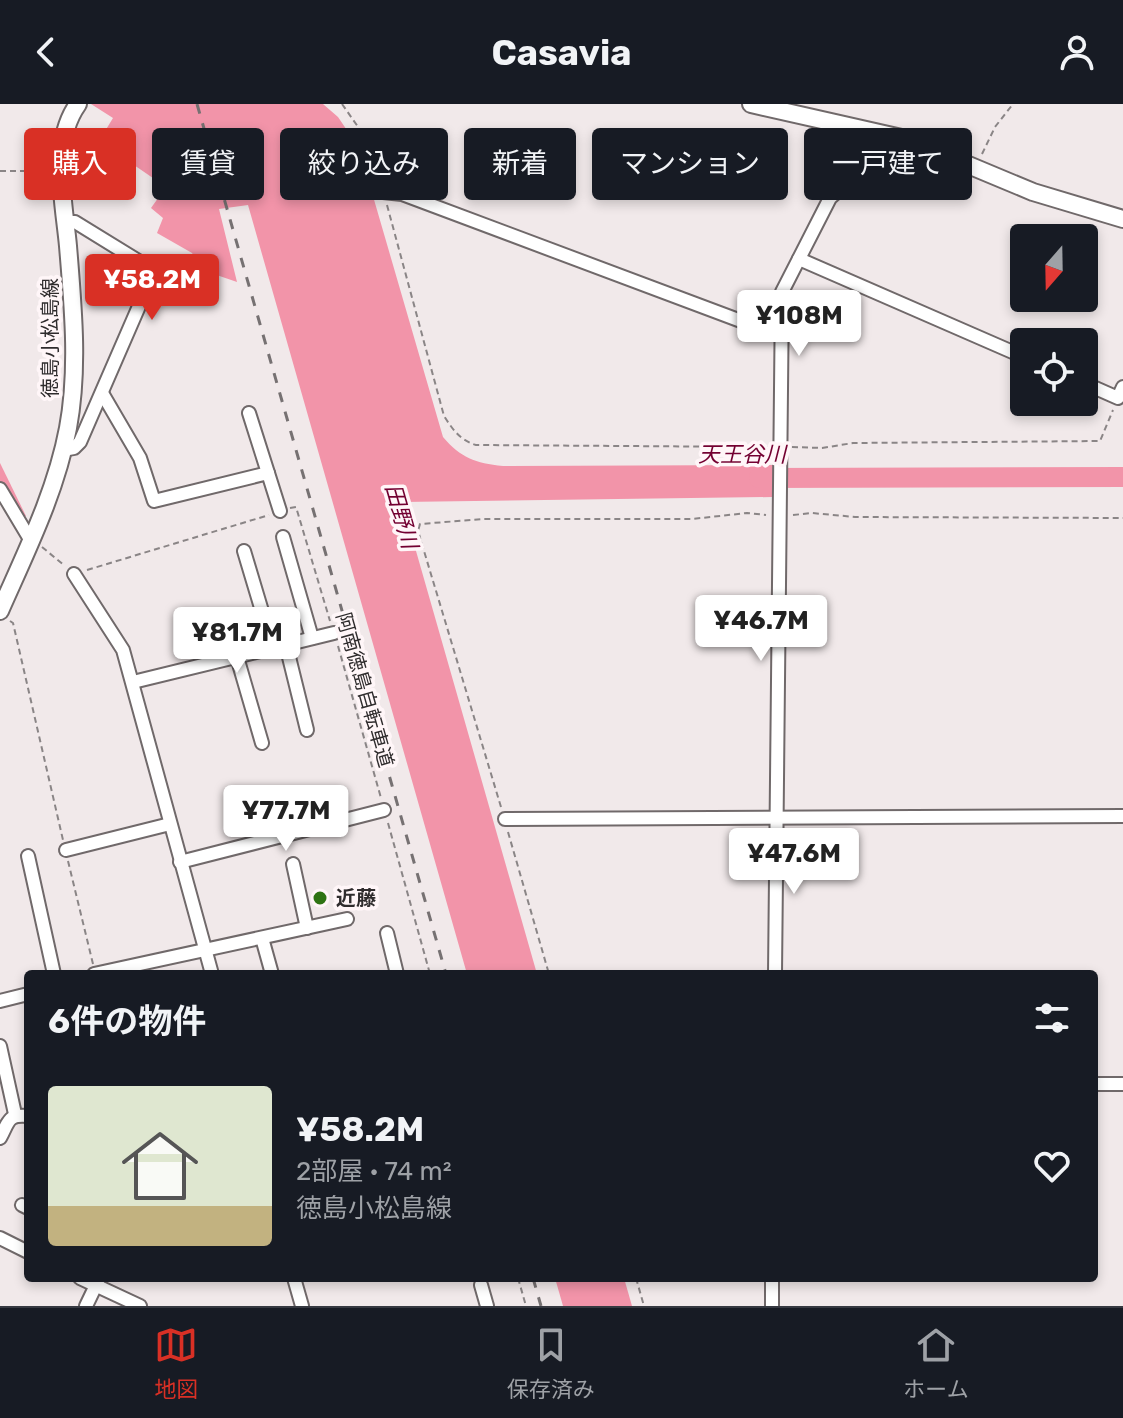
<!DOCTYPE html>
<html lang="ja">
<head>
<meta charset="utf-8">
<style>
  body { margin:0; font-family:Rubik,"Noto Sans JP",sans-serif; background:#242831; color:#f1f3f6; height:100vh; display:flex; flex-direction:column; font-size:30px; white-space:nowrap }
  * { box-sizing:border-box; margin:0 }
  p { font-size:26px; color:#9ea1a6 }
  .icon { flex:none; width:44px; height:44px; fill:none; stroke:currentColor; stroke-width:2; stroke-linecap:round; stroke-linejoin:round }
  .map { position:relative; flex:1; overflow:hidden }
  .panel { position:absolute; left:24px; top:866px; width:1074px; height:312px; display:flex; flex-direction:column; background:#171b24; border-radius:8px; box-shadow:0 4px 12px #0003 }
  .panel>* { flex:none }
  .top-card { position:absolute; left:24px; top:24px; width:1076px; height:72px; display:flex; gap:16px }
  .needle { width:52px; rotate:200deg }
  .buttons { position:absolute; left:1010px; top:120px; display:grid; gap:16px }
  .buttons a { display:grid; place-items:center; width:88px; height:88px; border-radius:8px; background:#171b24; box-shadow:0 4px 12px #0003; font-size:40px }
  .price { position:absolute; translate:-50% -68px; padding:0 18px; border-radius:8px; background:#fff; color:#222; font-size:26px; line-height:52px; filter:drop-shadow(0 2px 4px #0008) }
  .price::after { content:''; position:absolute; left:50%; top:48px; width:24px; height:18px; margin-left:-12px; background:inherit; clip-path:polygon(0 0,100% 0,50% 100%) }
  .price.active { background:#d93025; color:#fff }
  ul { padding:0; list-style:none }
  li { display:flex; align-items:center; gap:24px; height:200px; padding:0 24px }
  li span { display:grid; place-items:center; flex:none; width:224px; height:160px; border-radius:8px; color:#555 }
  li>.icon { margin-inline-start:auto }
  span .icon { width:96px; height:96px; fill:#fffc; stroke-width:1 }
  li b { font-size:34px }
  h2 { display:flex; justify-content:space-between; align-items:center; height:96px; padding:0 24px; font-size:34px }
  .tag { padding:0 28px; border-radius:8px; background:#171b24; box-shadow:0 4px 12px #0003; font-size:28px; line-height:72px }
  .tag.active { background:#d93025; color:#fff }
  header { display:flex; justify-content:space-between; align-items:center; height:104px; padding:0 24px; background:#171b24; font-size:36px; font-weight:700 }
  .tabs { display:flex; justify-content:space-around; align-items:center; height:112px; border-top:2px solid #363941; background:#171b24; font-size:22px; color:#9ea1a6 }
  .tabs a { display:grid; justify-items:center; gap:4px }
  .tabs .active { color:#d93025 }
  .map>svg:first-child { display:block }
  .water { fill:#f294a9 }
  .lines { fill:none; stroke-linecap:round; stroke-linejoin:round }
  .river { stroke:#f294a9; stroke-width:20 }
  .minor-casing { stroke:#70696a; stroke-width:16 }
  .major-casing { stroke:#70696a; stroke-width:20 }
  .path { stroke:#8a8586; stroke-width:2; stroke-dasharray:6 4; stroke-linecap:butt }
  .minor { stroke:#fff; stroke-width:12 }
  .major { stroke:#fff; stroke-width:16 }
  .rail { stroke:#767172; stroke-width:3; stroke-dasharray:10 10; stroke-linecap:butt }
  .poi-dot { fill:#2e7313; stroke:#fff6f8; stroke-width:3 }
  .labels { text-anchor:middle; stroke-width:7; stroke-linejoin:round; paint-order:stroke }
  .street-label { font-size:20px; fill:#2f2c2d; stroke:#fff6f8 }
  .poi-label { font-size:20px; font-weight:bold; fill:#2f2c2d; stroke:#fff6f8; text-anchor:start }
  .water-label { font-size:22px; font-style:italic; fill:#730031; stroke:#fff6f8 }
</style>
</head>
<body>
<header><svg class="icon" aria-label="back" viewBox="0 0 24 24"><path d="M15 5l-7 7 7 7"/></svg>Casavia<svg class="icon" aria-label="person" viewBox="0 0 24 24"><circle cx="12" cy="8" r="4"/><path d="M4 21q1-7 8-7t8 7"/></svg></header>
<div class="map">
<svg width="1123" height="1202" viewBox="0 0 1123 1202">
  <rect width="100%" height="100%" fill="#f1e9ea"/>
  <!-- water -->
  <g class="water">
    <path d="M 91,0 L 323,0 L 338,13 L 359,44 L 443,333 C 461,354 475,359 503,362 L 774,361 L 772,393 L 402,398 L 537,870 L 467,870 L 248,101 L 219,105 L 237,178 L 202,166 L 192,149 L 157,129 L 163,114 L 151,104 L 166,83 L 99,37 L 113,14 Z"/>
    <polygon points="0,359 26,412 17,415 0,389"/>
    <polygon points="555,1174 624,1174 632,1202 563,1202"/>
  </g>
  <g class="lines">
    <!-- river -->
    <polyline class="river" points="759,374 1123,373"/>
    <defs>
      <g id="minor">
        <polyline points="383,88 402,90 781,232"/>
        <polyline points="799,155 1024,253"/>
        <polyline points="1084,279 1118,294 1123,283"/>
        <polyline points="102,289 140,354 154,397 268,369 280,407"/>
        <polyline points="249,309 268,369"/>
        <path d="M 63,346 L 74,344 L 80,338 L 143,193 C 146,179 148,170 140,158 L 75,118 L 66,118"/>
        <polyline points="0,385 31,437"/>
        <polyline points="283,433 312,534"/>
        <polyline points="244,447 273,544"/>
        <polyline points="74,470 123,546 212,870"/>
        <polyline points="286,541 307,626"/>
        <polyline points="237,553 262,639"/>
        <polyline points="133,578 334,529"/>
        <polyline points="505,715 1123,712"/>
        <polyline points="66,746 170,720"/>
        <polyline points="28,752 54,870"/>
        <polyline points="180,758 384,706"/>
        <polyline points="293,760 307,824"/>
        <polyline points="387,829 397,870"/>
        <polyline points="262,834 272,870"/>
        <polyline points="94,870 347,815"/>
        <polyline points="775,870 782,188 830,94 848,78 865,26"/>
        <polyline points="0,897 28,890"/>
        <polyline points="0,942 15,1010"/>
        <polyline points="1094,980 1123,980"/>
        <path d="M 0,1034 C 9,1018 7,1010 28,1012"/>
        <polyline points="22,1101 28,1104"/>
        <polyline points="0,1134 28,1148"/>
        <polyline points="80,1174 140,1202"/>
        <polyline points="294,1174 302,1202"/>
        <polyline points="481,1181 487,1202"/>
        <polyline points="86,1202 98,1177"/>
        <polyline points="772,1202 772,1174"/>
      </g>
      <g id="major">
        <polyline points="751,0 906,35 1033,88 1123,115"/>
        <path d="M 0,507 C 26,448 56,388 68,324 C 79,265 73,203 68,142 C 64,98 50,39 78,0"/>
      </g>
    </defs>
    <!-- minor casing -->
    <use href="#minor" class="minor-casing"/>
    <!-- major casing -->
    <use href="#major" class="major-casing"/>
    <!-- path -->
    <g class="path">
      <polyline points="342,0 363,30 379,75"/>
      <polyline points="982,50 995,23 1013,0"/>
      <polyline points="0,67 25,67 46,72"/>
      <path d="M 387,101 L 444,312 C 453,326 460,336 476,341 L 770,343"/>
      <polyline points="792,343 822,344 853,339 1100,337 1113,306"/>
      <polyline points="290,404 296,403 330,517"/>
      <polyline points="793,411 812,409 855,413 1123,414"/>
      <polyline points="42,443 65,462"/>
      <polyline points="87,466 269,411"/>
      <polyline points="10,517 13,519 63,736"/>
      <polyline points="338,542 381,694"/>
      <polyline points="501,703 418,427 420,420 484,415 692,415 747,409 766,411"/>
      <polyline points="388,719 430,870"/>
      <polyline points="508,728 549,870"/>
      <polyline points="68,757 93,860"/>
      <polyline points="518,1174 526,1202"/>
      <polyline points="636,1174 644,1202"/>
    </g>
    <!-- minor -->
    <use href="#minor" class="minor"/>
    <!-- major -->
    <use href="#major" class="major"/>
    <!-- rail -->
    <g class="rail">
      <polyline points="197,0 446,870"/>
      <polyline points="533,1174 541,1202"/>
    </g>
  </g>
  <!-- markers -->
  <circle class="poi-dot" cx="320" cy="794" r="8"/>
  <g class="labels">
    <!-- street labels -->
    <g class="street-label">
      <text transform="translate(50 234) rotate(-90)" y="7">徳島小松島線</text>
      <text transform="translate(365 586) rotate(74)" y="7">阿南徳島自転車道</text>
    </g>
    <!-- poi labels -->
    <g class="poi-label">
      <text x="336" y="801">近藤</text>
    </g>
    <!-- water labels -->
    <g class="water-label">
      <text x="742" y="358">天王谷川</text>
      <text transform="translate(402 412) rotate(74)" y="8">田野川</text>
    </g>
  </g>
</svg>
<div class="buttons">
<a><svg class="needle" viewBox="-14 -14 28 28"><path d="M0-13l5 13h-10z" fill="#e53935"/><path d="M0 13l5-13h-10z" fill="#9ea1a6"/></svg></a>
<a><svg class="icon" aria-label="locate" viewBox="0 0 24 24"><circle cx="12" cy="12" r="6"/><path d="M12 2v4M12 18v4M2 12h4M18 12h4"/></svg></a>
</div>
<b class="price active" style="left:152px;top:218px">¥58.2M</b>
<b class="price" style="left:799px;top:254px">¥108M</b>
<b class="price" style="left:761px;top:559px">¥46.7M</b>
<b class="price" style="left:237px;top:571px">¥81.7M</b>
<b class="price" style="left:286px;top:749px">¥77.7M</b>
<b class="price" style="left:794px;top:792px">¥47.6M</b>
<div class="top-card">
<a class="tag active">購入</a>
<a class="tag">賃貸</a>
<a class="tag">絞り込み</a>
<a class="tag">新着</a>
<a class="tag">マンション</a>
<a class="tag">一戸建て</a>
</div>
<section class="panel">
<h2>6件の物件<svg class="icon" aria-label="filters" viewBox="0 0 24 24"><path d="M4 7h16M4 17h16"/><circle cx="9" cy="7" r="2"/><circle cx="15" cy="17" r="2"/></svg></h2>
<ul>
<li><span style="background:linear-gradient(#dfe7d0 75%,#c2b280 0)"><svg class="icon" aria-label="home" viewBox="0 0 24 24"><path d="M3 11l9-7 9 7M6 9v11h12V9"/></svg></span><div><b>¥58.2M</b><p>2部屋 · 74 m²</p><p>徳島小松島線</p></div><svg class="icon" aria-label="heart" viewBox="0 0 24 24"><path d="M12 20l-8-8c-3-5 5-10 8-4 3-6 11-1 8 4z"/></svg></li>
</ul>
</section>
</div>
<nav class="tabs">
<a class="active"><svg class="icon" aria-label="map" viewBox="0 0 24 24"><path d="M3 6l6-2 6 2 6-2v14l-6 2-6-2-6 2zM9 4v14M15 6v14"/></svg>地図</a>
<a><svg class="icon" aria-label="saved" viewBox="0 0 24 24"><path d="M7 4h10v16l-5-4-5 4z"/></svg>保存済み</a>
<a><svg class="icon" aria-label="home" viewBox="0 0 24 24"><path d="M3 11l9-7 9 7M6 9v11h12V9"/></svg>ホーム</a>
</nav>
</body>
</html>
